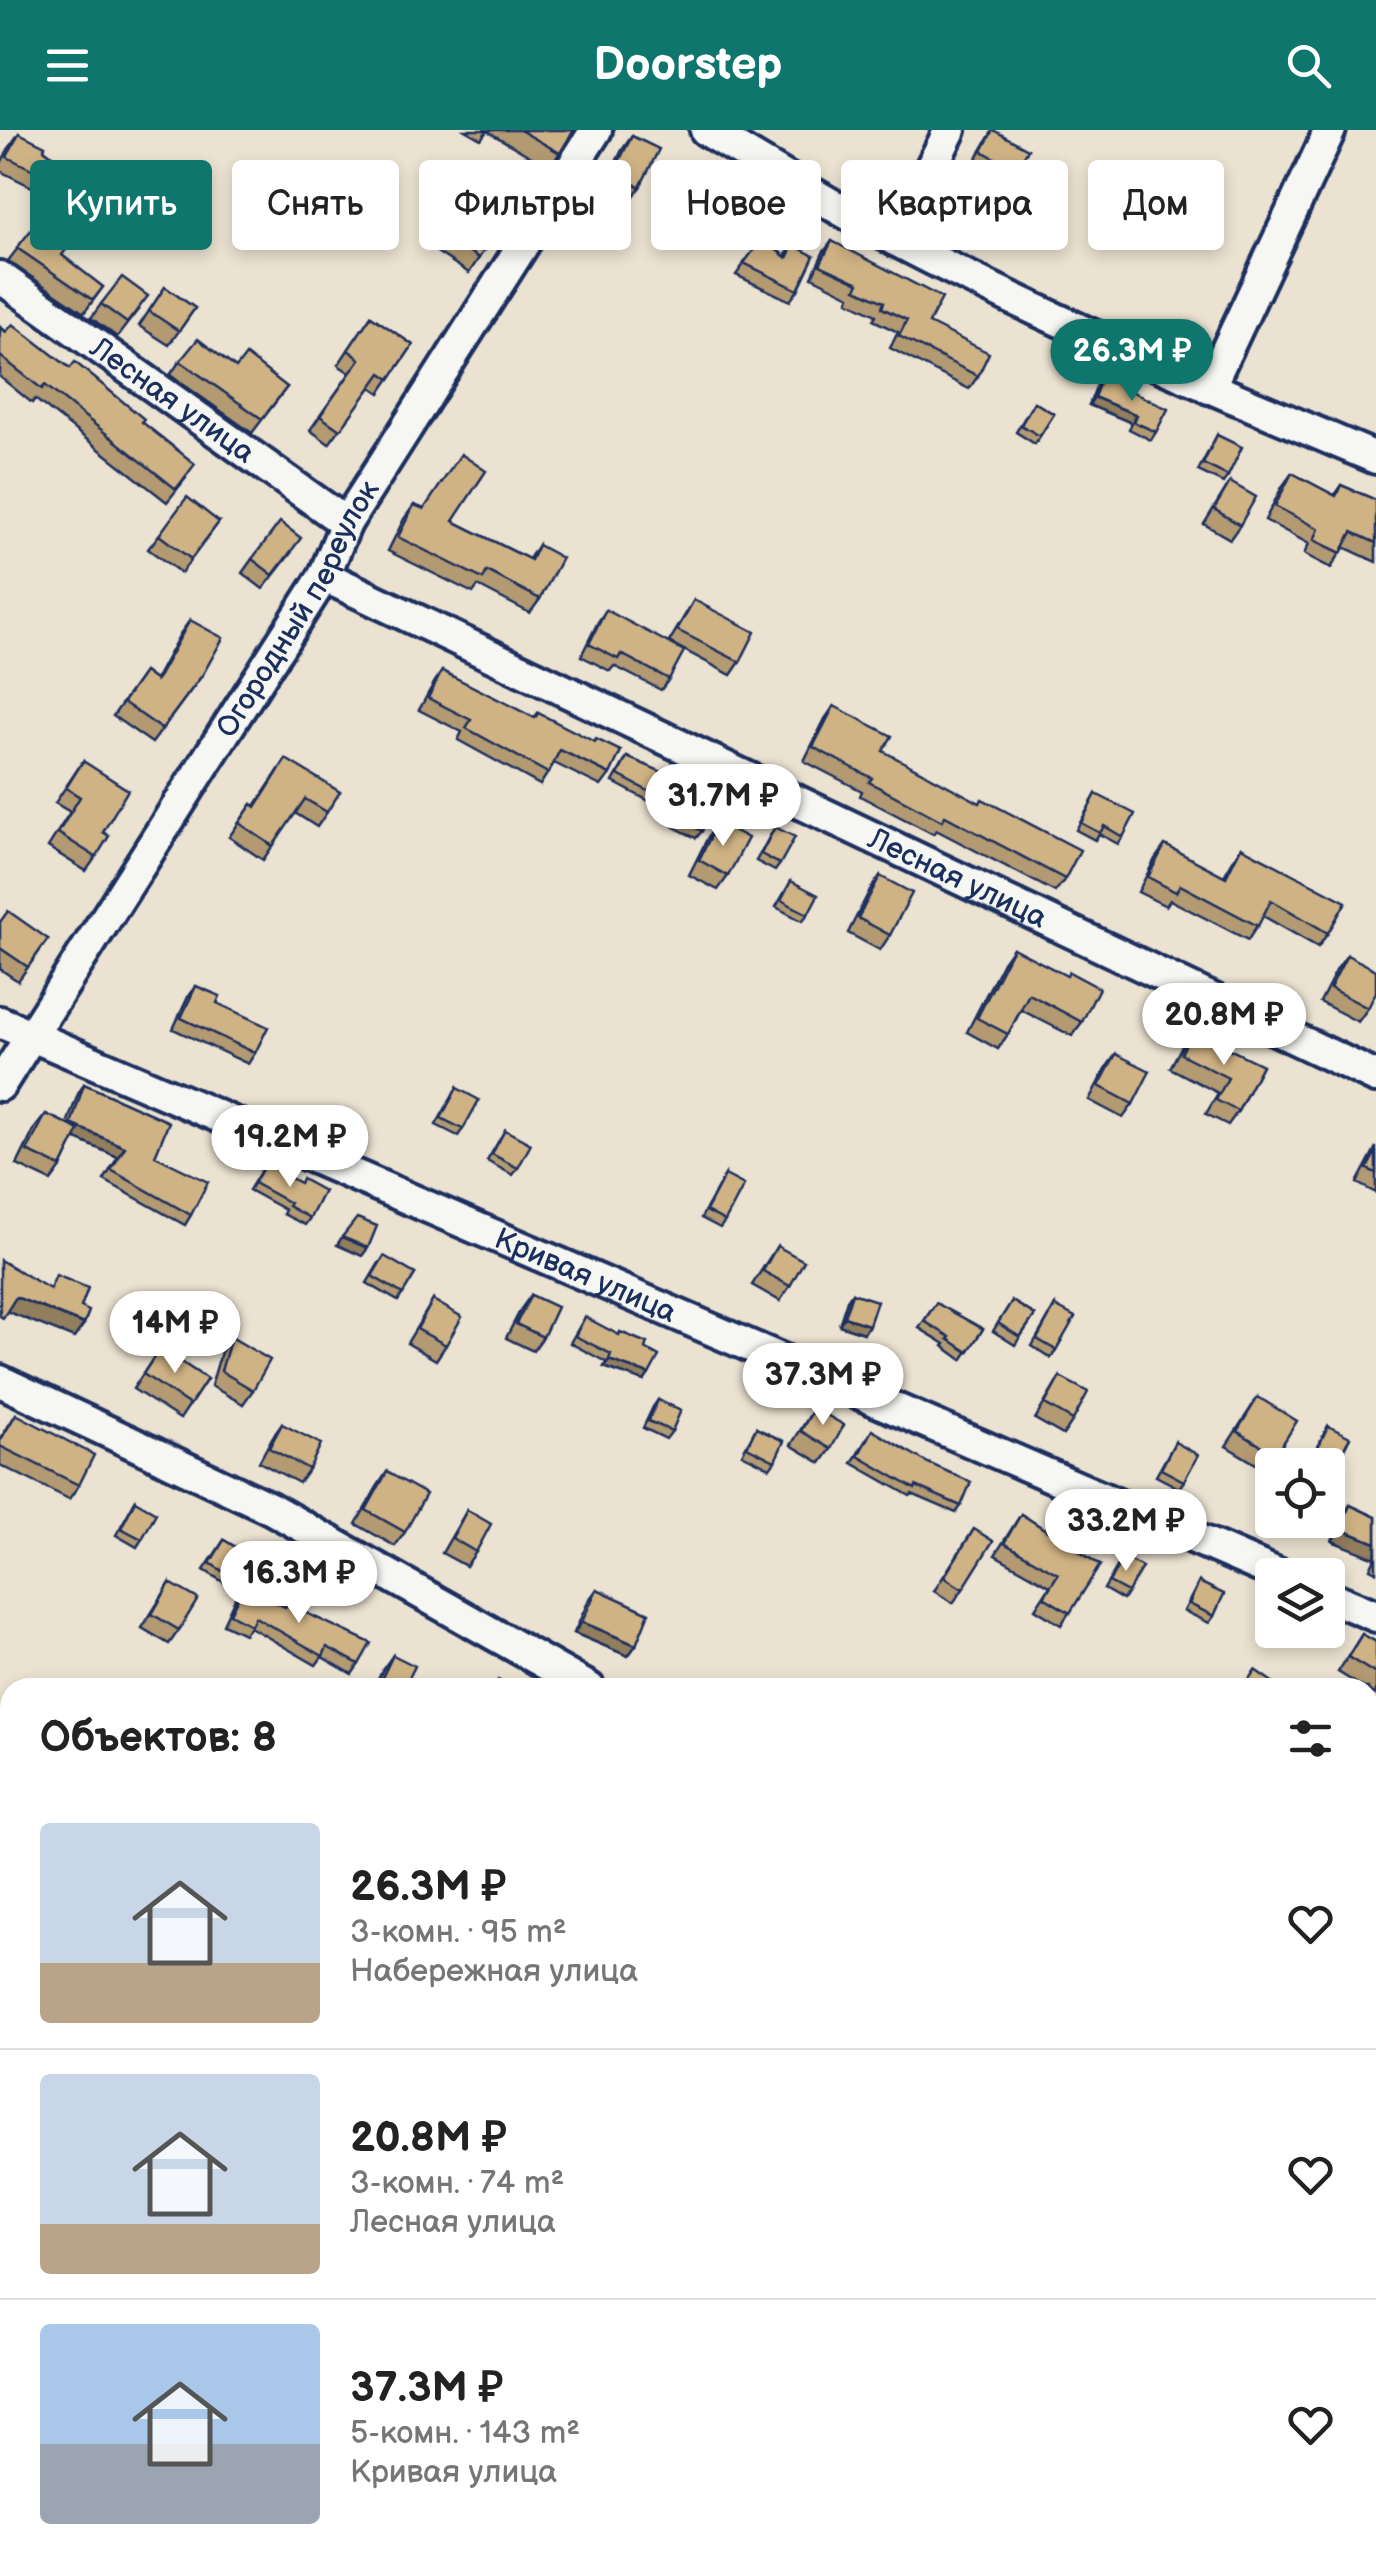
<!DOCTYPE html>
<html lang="ru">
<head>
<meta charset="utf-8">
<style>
  body { margin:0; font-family:"Balsamiq Sans",sans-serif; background:#f6f6f6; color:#222; height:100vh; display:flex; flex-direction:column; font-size:38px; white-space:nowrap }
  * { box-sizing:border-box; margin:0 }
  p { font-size:32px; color:#767676 }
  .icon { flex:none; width:55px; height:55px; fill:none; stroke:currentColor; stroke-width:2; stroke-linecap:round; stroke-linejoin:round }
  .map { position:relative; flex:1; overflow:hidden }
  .drawer { position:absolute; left:0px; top:1548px; width:1378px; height:892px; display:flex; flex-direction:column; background:#fff; border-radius:30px 30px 0 0; box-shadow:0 5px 15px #0003 }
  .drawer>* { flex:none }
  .hud { position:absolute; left:30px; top:30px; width:1318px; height:90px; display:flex; gap:20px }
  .fabs { position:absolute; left:1255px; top:1318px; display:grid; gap:20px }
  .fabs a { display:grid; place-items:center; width:90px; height:90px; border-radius:10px; background:#fff; box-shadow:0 5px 15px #0003; font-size:50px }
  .price { position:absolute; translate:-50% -85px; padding:0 22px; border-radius:35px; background:#fff; color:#222; font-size:32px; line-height:65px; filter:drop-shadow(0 2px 5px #0008) }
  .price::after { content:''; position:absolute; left:50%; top:60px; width:30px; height:22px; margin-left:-15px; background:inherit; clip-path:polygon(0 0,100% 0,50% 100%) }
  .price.active { background:#0f766e; color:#fff }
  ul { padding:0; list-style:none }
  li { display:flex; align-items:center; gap:30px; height:250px; padding:0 40px }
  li+li { border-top:2px solid #e0e0e0 }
  li span { display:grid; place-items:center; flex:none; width:280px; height:200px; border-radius:10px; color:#555 }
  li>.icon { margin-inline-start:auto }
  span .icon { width:120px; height:120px; fill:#fffc; stroke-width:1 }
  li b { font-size:42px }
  h2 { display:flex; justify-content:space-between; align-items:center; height:120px; padding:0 40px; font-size:42px }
  .chip { padding:0 35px; border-radius:10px; background:#fff; box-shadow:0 5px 15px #0003; font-size:35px; line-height:90px }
  .chip.active { background:#0f766e; color:#fff }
  header { display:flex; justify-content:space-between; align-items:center; height:130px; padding:0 40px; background:#0f766e; color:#fff; font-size:45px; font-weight:700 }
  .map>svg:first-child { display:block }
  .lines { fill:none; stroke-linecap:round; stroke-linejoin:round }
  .street-casing { stroke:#1b2f5e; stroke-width:38 }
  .street { stroke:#f6f6f2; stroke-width:30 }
  .wall { fill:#b39a72; stroke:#1b2f5e; stroke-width:2.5 }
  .shaded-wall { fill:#927d5d; stroke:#1b2f5e; stroke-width:2.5 }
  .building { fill:#d0b385; stroke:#1b2f5e; stroke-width:2.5 }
  .labels { text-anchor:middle; stroke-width:8; stroke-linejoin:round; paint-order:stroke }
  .street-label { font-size:30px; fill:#1b2f5e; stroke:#f6f6f2 }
</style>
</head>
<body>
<header><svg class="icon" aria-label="menu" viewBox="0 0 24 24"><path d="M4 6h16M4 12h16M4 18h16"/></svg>Doorstep<svg class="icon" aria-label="search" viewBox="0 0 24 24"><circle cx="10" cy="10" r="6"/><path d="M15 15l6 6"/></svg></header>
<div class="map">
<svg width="1376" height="2438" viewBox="0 0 1376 2438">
  <rect width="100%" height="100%" fill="#ebe2d1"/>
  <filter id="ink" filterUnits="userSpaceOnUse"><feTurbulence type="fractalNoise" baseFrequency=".01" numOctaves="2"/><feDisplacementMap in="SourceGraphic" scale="20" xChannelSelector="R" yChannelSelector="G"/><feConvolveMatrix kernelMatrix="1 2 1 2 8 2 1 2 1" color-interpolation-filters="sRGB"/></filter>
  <g filter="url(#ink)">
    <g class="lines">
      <defs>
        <g id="street">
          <path d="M 706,0 C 769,37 832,77 897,111 C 1052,192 1215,260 1376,328"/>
          <polyline points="895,110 950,0"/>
          <path id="s1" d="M 0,147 L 346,393"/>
          <polyline points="1209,258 1330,0"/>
          <path id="s2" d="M 324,446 L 1376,947"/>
          <path id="s3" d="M 0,892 L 1280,1445"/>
          <path id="s4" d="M 0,955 L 324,446 L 346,393 L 596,0"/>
          <polyline points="0,1251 270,1378 589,1558"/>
          <polyline points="1328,1466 1376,1486"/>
          <polyline points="1368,1978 1376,1983"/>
          <polyline points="0,2044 10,2049"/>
          <polyline points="932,2430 950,2438"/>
        </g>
      </defs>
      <!-- street casing -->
      <use href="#street" class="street-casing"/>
      <!-- street -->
      <use href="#street" class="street"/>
    </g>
    <!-- wall -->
    <g class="wall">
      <polygon points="465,0 574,0 550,38 487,1 481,9"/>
      <polygon points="993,0 1016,40 1006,55 972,36"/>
      <polygon points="19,3 44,19 95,59 58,108 62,126 103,157 84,183 8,131 50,76 37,65 40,61 0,41 0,35 10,16"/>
      <polygon points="632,6 640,57 630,71 603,58 622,20"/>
      <polygon points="463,65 479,128 469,143 429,117"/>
      <polygon points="762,109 785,126 793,115 798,160 790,171 736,145"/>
      <polygon points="832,111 929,193 978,246 969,259 890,218 898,202 873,190 876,185 848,171 850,166 812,147 823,123"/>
      <polygon points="165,157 195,178 169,215 139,196"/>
      <polygon points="101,174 138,180 117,207 91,188"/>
      <polygon points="371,186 413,215 380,263 371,257 329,314 310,300 350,243 338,235"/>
      <polygon points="0,197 142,292 186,348 167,372 35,269 32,273 0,247"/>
      <polygon points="180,231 236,238 287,257 252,303 170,245"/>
      <polygon points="1102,247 1156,302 1151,310 1129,299 1132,293 1089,275 1097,254"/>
      <polygon points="1034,272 1054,284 1035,314 1016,302"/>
      <polygon points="1217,305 1228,346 1223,353 1198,341"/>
      <polygon points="1292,343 1334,365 1341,355 1376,370 1376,432 1344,417 1331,438 1304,424 1309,414 1265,390 1282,357"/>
      <polygon points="1230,352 1240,395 1230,409 1204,394"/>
      <polygon points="414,375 453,391 529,429 538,415 540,469 530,483 478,456 473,463 388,421 404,389"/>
      <polygon points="219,392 181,443 148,419 159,405"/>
      <polygon points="291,423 263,459 242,443 252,429"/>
      <polygon points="694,470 740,532 731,545 669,512"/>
      <polygon points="606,480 669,549 661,560 614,536 610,541 581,526 598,492"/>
      <polygon points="190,490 203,544 152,613 113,586 144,542 155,550 180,504"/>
      <polygon points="442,541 534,588 538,583 610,644 601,656 554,633 540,655 458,610 462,602 419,580 434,553"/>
      <polygon points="834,576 883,621 1065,749 1055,762 936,700 933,704 860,666 862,661 804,631 825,589"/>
      <polygon points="627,627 672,650 702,701 696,708 674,697 679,687 613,652"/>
      <polygon points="286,629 327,682 317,697 295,683 263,730 229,707 252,674 255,676"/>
      <polygon points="83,631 96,727 86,741 48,717 70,682 55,673"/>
      <polygon points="1096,664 1123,707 1118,714 1099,704 1095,710 1076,700"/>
      <polygon points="718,692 728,746 718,760 689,745 708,707"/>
      <polygon points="775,697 780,734 775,741 756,731"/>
      <polygon points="1165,715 1224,746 1241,717 1328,803 1318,817 1263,786 1248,810 1170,770 1166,776 1138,762 1155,729"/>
      <polygon points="880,746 890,805 880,820 848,803 870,760"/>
      <polygon points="791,751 808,784 802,791 776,777"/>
      <polygon points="0,792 48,809 18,851 0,839"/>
      <polygon points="1013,818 1082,892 1072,906 1021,880 1008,904 998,919 967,902 1003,832"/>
      <polygon points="1347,825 1368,878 1358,892 1320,872 1337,839"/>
      <polygon points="196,856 217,873 255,923 248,934 173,899 188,867"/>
      <polygon points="1192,901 1262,935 1238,981 1228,995 1206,984 1218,963 1170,938 1182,916"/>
      <polygon points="1116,924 1133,974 1123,988 1089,970 1106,938"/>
      <polygon points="84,954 155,1026 191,1085 185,1095 104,1050 118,1027 75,1008 61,1037 51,1051 17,1035 35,998 46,984 67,994 78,964"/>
      <polygon points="457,958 463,999 458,1006 436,995"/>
      <polygon points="505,1000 518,1038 513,1045 487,1031"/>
      <polygon points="1376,1017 1376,1063 1357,1053"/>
      <polygon points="265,1034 310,1088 305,1095 283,1084 285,1080 249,1060"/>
      <polygon points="725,1045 725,1091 720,1098 701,1088"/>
      <polygon points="777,1116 790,1156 780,1171 752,1155"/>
      <polygon points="379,1133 415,1144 398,1171 367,1153"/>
      <polygon points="852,1163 869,1195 864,1203 839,1195 847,1170"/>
      <polygon points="531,1165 543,1207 533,1221 506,1208 521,1179"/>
      <polygon points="433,1170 446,1215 436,1230 407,1213"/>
      <polygon points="1012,1171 1035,1185 1015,1215 993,1201"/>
      <polygon points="936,1173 983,1199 962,1230 943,1216 945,1214 919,1198"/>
      <polygon points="1055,1176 1056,1220 1051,1228 1032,1216"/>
      <polygon points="585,1187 649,1244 644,1251 604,1237 606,1232 570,1213"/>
      <polygon points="231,1207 253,1260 243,1274 211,1256 221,1222"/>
      <polygon points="160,1218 207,1249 180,1289 133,1259"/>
      <polygon points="1060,1247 1073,1290 1063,1305 1035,1289"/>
      <polygon points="1258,1267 1276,1325 1266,1340 1226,1316"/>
      <polygon points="658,1270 672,1301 666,1309 643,1298 653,1277"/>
      <polygon points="814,1278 831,1319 821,1333 791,1315"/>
      <polygon points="16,1284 79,1355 69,1369 0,1335 0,1309"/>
      <polygon points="282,1294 309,1339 299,1353 259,1332 272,1308"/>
      <polygon points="1328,1296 1339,1328 1334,1335 1313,1324"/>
      <polygon points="756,1298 775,1331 770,1338 742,1324"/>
      <polygon points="867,1308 961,1376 956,1383 912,1364 910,1366 852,1333"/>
      <polygon points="1175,1312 1184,1351 1179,1358 1156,1346"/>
      <polygon points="387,1342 405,1402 395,1416 356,1394 377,1357"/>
      <polygon points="1272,1355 1272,1390 1293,1390 1287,1398 1259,1384"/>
      <polygon points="135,1371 142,1409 137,1417 116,1405"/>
      <polygon points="1350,1375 1376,1387 1376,1442 1370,1439 1375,1428 1332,1411 1341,1387"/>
      <polygon points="467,1380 476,1422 466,1436 442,1423"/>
      <polygon points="1021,1384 1100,1435 1061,1495 1035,1479 1050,1456 995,1425"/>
      <polygon points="974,1399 963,1459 953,1473 934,1461"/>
      <polygon points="224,1410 247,1424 228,1455 204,1440"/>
      <polygon points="1123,1427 1128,1462 1123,1470 1104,1459"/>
      <polygon points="1199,1452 1214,1486 1209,1493 1184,1481"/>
      <polygon points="170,1453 179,1500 169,1514 142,1498"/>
      <polygon points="243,1457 359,1534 352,1544 322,1527 316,1535 250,1497 244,1504 223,1494 236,1466"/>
      <polygon points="597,1459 636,1515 628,1526 574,1503 589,1470"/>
      <polygon points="1362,1504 1376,1512 1376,1565 1368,1560 1368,1558 1364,1558 1338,1542"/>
      <polygon points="393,1525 404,1558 374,1558 383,1539"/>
      <polygon points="9,1811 10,1811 10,1863 0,1858 0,1824"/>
      <polygon points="10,1946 10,1964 3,1960"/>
      <polygon points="658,2430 700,2430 695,2438 653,2438"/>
    </g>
    <!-- shaded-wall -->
    <g class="shaded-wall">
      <polygon points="1094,267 1137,285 1132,293 1089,275"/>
      <polygon points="71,994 125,1017 118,1027 64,1004"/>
      <polygon points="342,1107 368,1118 362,1126 337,1115"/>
      <polygon points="16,1167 84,1194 74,1208 6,1181"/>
      <polygon points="844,1187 869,1195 864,1203 839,1195"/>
      <polygon points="609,1230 649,1244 644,1251 604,1237"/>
      <polygon points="1340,1399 1376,1413 1375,1428 1332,1411"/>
      <polygon points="582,1492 636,1515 628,1526 574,1503"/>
      <polygon points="0,2157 10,2161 10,2176 0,2171"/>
    </g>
    <!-- building -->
    <g class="building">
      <polygon points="520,0 574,0 560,23"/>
      <polygon points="993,0 1028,19 1016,40 982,21"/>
      <polygon points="19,3 45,16 44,19 95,59 58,107 69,116 62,125 103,157 93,170 17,118 60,63 46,52 50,48 7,27"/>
      <polygon points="632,6 659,19 640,57 613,43"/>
      <polygon points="463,65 503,90 479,128 439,103"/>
      <polygon points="762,109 787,128 793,115 814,126 798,160 744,133"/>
      <polygon points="832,111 942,168 929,193 989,223 978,246 899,206 907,190 882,178 884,172 856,159 859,153 820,135"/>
      <polygon points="122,147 148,166 127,193 101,174"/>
      <polygon points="165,157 195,178 179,201 149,181"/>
      <polygon points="371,186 413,215 390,249 381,243 340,300 320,286 360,229 348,220"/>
      <polygon points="13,194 70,238 75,232 144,289 142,292 195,334 176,359 45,255 42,259 0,226 0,197 6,202"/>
      <polygon points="198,209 236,238 246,225 287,257 262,289 180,231"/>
      <polygon points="1102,247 1168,279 1156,302 1134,292 1137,285 1094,267"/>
      <polygon points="1034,272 1054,284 1040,306 1021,295"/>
      <polygon points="1217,305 1242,317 1228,346 1203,334"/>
      <polygon points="461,324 486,341 453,391 531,430 538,415 562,428 540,469 487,441 483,449 398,407 414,375 424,379"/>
      <polygon points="1292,343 1336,366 1341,355 1376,370 1376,413 1352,402 1341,423 1314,410 1319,399 1275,376"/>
      <polygon points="1230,352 1256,367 1240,395 1214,379"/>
      <polygon points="187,367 219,392 191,429 159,405"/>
      <polygon points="280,392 301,408 273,445 252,429"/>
      <polygon points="694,470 755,502 740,532 677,500"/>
      <polygon points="606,480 684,521 669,549 621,524 618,529 589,514"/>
      <polygon points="190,490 223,508 203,544 162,599 123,572 144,542 156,551"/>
      <polygon points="442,541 535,588 538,583 595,612 596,609 621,621 610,644 560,620 548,643 466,598 471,590 428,568"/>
      <polygon points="834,576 892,606 883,621 980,673 982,669 1080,720 1065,749 945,686 942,691 914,676 869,652 872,648 813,617"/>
      <polygon points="627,627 674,647 672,650 716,672 702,701 679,689 684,680 618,645"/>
      <polygon points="286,629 340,662 327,682 305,669 273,716 239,693 252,674 256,677"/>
      <polygon points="83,631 128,660 103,702 109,706 96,727 58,703 80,667 66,658"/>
      <polygon points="1096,664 1135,684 1123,707 1104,696 1100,703 1081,693"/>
      <polygon points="718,692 748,708 728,746 699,730"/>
      <polygon points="775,697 795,707 780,734 761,724"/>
      <polygon points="1165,715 1226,747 1241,717 1346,772 1328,803 1271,770 1258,796 1180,755 1176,762 1148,747"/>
      <polygon points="880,746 912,763 890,805 858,788"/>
      <polygon points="791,751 818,765 808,784 781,770"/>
      <polygon points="8,781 48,809 28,837 0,818 0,792"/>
      <polygon points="1013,818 1067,846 1069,842 1099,858 1082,892 1029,864 1008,904 977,888"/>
      <polygon points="1347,825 1376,840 1376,862 1368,878 1330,858"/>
      <polygon points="196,856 220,866 217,873 268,897 255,923 181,888"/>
      <polygon points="1192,901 1262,935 1238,981 1216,970 1228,948 1181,924"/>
      <polygon points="1116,924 1150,941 1133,974 1099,956"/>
      <polygon points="84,954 169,992 155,1026 208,1052 191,1085 111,1040 125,1017 71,994"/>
      <polygon points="457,958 479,970 463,999 441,988"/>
      <polygon points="46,984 79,1000 61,1037 27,1021"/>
      <polygon points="505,1000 531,1014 518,1038 492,1024"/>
      <polygon points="1376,1021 1376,1043 1367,1039"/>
      <polygon points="265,1034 300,1053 302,1049 324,1061 310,1088 288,1076 290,1073 254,1053"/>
      <polygon points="725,1045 744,1055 725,1091 706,1081"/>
      <polygon points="357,1088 377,1096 368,1118 342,1107"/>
      <polygon points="777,1116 804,1131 790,1156 763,1141"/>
      <polygon points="384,1126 415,1144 403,1164 372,1146"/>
      <polygon points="0,1130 50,1159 56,1145 88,1158 81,1177 89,1181 84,1194 16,1167 3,1188 0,1186"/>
      <polygon points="852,1163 877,1171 869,1195 844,1187"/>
      <polygon points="531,1165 557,1177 543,1207 516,1194"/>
      <polygon points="433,1170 462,1187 446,1215 417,1199"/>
      <polygon points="1012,1171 1035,1185 1020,1207 998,1193"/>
      <polygon points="936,1173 983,1199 968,1222 948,1209 950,1207 924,1191"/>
      <polygon points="1055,1176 1075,1187 1056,1220 1037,1209"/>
      <polygon points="585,1187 619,1205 620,1202 647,1213 645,1218 659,1226 649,1244 609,1230 611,1224 575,1206"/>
      <polygon points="231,1207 270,1230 253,1260 221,1241"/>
      <polygon points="160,1218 207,1249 190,1275 143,1244"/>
      <polygon points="1060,1247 1088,1262 1073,1290 1045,1274"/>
      <polygon points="1258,1267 1297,1291 1276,1325 1237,1301"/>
      <polygon points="658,1270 681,1280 672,1301 648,1291"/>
      <polygon points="814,1278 844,1295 831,1319 801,1301"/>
      <polygon points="16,1284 94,1325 79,1355 0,1316 0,1311"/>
      <polygon points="282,1294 321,1314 309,1339 269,1318"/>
      <polygon points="1328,1296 1350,1307 1339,1328 1318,1317"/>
      <polygon points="756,1298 784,1311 775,1331 747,1317"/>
      <polygon points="872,1300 928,1333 971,1352 961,1376 916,1356 915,1359 858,1326"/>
      <polygon points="1175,1312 1198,1325 1184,1351 1161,1339"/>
      <polygon points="387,1342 426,1364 405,1402 366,1380"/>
      <polygon points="135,1371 156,1383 142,1409 121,1398"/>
      <polygon points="1350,1375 1376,1387 1376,1413 1340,1399"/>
      <polygon points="467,1380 491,1394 476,1422 452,1408"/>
      <polygon points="1021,1384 1100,1435 1070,1483 1044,1467 1058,1444 1004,1413"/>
      <polygon points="974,1399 993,1411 963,1459 944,1447"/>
      <polygon points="224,1410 247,1424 233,1448 210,1433"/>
      <polygon points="1123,1427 1142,1437 1128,1462 1109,1452"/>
      <polygon points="1199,1452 1224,1464 1214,1486 1189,1474"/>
      <polygon points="170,1453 198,1469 179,1500 152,1484"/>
      <polygon points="243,1457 285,1477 287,1474 371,1513 359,1534 327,1517 323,1526 255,1487 251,1495 230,1484"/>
      <polygon points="597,1459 649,1483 636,1515 582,1492"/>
      <polygon points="1362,1504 1376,1512 1376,1544 1348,1527"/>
      <polygon points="393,1525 415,1536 404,1558 377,1558"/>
      <polygon points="1255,1540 1281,1558 1243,1558"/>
      <polygon points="498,1550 514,1558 494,1558"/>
      <polygon points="9,1811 10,1811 10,1844 0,1839 0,1831"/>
      <polygon points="5,2133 10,2135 10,2161 0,2157 0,2145"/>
      <polygon points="665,2430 700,2430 695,2438 678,2438"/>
      <polygon points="714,2430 745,2430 753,2435 756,2431 770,2438 710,2438"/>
      <polygon points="1142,2430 1174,2430 1171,2438 1139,2438"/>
    </g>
  </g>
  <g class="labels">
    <!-- street labels -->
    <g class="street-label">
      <text dy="10" stroke="none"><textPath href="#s1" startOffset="212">Лесная улица</textPath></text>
      <text dy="10" stroke="none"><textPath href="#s4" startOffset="562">Огородный переулок</textPath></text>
      <text dy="10" stroke="none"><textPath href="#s2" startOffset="702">Лесная улица</textPath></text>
      <text dy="10" stroke="none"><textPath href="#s3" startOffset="638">Кривая улица</textPath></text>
    </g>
  </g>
</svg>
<div class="fabs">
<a><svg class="icon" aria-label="locate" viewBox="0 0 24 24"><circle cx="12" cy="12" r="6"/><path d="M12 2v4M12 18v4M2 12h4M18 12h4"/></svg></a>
<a><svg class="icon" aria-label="layers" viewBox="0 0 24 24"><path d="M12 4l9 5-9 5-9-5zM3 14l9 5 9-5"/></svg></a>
</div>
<b class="price active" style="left:1132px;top:274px">26.3M ₽</b>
<b class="price" style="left:723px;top:719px">31.7M ₽</b>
<b class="price" style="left:1224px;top:938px">20.8M ₽</b>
<b class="price" style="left:290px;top:1060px">19.2M ₽</b>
<b class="price" style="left:175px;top:1246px">14M ₽</b>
<b class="price" style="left:823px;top:1298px">37.3M ₽</b>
<b class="price" style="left:1126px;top:1444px">33.2M ₽</b>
<b class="price" style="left:299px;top:1496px">16.3M ₽</b>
<div class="hud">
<a class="chip active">Купить</a>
<a class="chip">Снять</a>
<a class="chip">Фильтры</a>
<a class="chip">Новое</a>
<a class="chip">Квартира</a>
<a class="chip">Дом</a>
</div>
<section class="drawer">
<h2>Объектов: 8<svg class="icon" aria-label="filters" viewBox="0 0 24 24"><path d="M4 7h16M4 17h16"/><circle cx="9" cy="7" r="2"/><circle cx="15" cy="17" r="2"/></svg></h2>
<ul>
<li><span style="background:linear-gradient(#c9d6e8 70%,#b9a48a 0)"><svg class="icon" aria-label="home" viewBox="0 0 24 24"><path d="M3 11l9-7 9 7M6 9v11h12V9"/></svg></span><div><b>26.3M ₽</b><p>3-комн. · 95 m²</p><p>Набережная улица</p></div><svg class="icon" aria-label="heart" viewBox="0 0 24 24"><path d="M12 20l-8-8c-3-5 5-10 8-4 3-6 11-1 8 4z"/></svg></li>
<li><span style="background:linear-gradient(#c9d6e8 75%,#b9a48a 0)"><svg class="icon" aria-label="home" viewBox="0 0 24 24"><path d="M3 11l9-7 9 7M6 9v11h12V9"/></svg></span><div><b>20.8M ₽</b><p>3-комн. · 74 m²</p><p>Лесная улица</p></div><svg class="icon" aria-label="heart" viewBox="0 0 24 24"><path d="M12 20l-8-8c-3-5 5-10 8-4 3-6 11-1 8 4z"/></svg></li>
<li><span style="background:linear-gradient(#a9c7e8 60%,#9aa5b1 0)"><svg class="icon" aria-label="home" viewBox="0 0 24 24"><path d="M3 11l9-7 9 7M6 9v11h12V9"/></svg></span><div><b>37.3M ₽</b><p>5-комн. · 143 m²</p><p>Кривая улица</p></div><svg class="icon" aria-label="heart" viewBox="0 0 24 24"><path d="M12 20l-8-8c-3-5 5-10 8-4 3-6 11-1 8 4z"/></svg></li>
</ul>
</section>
</div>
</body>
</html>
